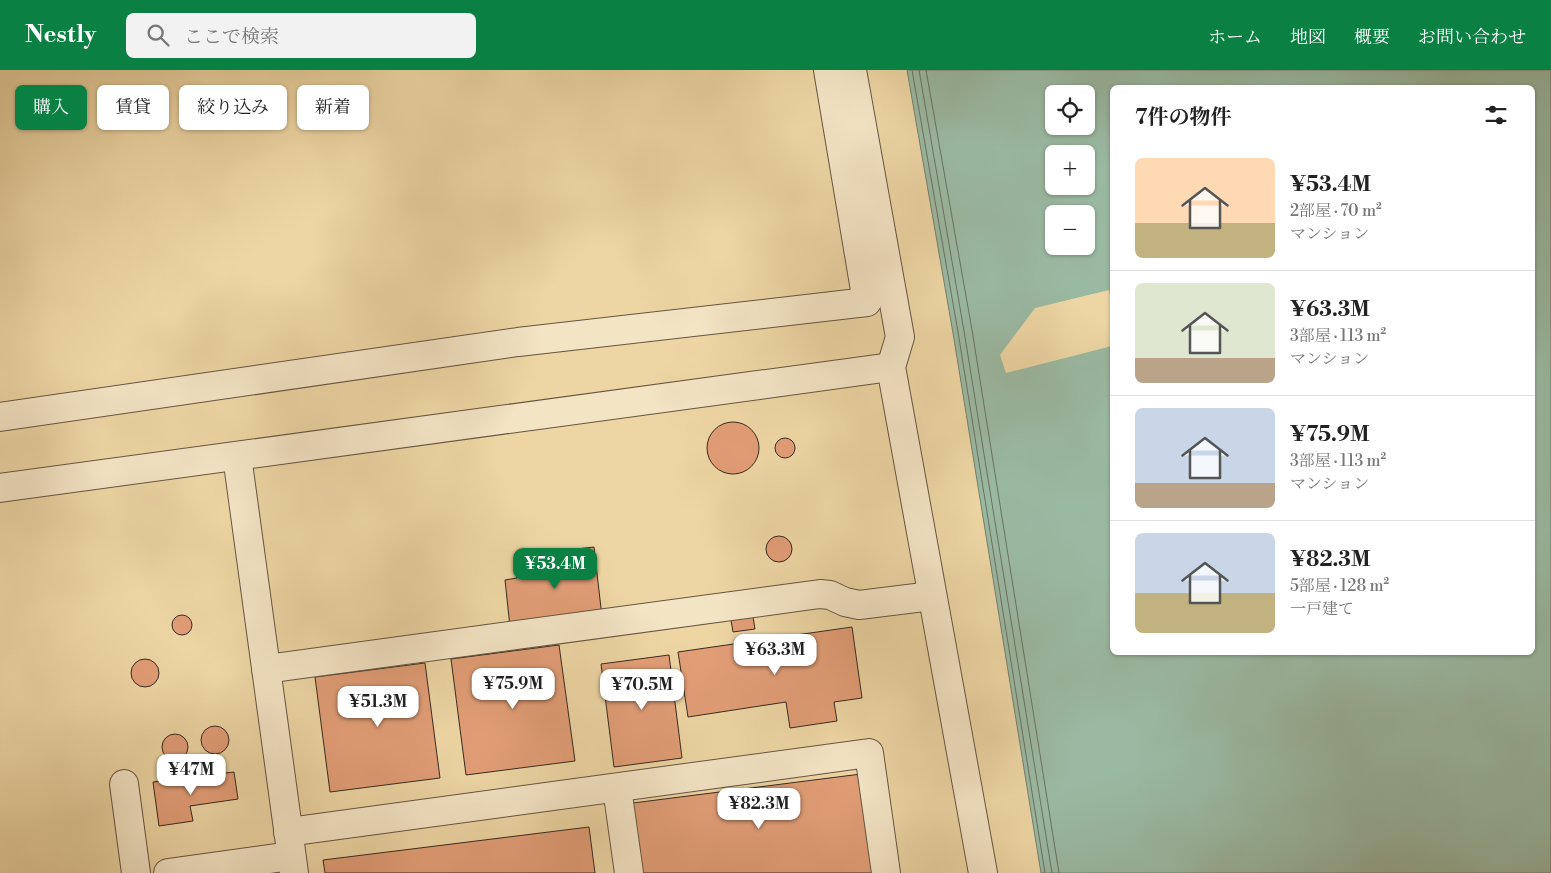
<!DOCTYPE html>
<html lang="ja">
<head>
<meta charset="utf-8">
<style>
  body { margin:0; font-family:"Libre Bodoni","Noto Serif JP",serif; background:#f2f2f2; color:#222; height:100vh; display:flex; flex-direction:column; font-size:19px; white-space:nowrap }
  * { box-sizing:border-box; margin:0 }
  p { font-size:16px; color:#767676 }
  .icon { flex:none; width:28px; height:28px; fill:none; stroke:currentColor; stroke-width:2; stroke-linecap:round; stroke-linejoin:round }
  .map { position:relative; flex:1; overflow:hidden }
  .drawer { position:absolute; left:1110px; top:15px; width:425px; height:570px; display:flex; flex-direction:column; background:#fff; border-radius:8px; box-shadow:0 1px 4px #0004 }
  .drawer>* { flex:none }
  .banner { position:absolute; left:15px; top:15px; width:475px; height:45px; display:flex; gap:10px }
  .fabs { position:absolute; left:1045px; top:15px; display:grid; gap:10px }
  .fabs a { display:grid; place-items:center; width:50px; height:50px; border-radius:8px; background:#fff; box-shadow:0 1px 4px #0004; font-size:25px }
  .price { position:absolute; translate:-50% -42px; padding:0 11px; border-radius:10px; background:#fff; color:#222; font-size:16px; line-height:32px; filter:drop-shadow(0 1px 2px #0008) }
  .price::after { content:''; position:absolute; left:50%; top:30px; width:15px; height:11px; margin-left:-8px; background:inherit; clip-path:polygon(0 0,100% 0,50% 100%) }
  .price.active { background:#0b8043; color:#fff }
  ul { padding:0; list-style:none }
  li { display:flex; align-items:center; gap:15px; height:125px; padding:0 25px }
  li+li { border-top:1px solid #e0e0e0 }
  li span { display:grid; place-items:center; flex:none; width:140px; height:100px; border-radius:8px; color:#555 }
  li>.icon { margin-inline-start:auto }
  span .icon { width:60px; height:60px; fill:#fffc; stroke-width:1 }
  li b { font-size:21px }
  h2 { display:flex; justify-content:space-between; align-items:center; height:60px; padding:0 25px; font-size:21px }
  .chip { padding:0 18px; border-radius:8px; background:#fff; box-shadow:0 1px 4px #0004; font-size:18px; line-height:45px }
  .chip.active { background:#0b8043; color:#fff }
  header { display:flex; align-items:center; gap:30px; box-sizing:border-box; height:70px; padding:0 25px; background:#0b8043; color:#fff }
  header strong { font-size:24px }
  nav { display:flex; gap:28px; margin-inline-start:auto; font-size:18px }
  .search { width:350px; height:45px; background:#f2f2f2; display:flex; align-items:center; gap:12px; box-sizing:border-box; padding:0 18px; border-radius:8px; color:#767676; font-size:19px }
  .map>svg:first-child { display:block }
  .water { fill:#9ab9a2; stroke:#72806f; fill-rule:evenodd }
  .pier { fill:#edd5a4 }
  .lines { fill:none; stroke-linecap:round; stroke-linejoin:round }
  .shore { stroke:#687262; stroke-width:1 }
  .building { fill:#e19d76; stroke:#362a23 }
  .minor-casing { stroke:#645543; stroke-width:30 }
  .minor { stroke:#f3e4c4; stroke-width:28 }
</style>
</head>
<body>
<header>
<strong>Nestly</strong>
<div class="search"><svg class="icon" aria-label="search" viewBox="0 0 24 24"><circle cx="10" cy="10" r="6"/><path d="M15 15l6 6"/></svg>ここで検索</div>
<nav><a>ホーム</a><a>地図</a><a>概要</a><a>お問い合わせ</a></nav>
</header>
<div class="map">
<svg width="1551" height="803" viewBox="0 0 1551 803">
  <rect width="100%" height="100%" fill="#edd5a4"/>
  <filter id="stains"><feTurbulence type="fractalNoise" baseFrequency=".004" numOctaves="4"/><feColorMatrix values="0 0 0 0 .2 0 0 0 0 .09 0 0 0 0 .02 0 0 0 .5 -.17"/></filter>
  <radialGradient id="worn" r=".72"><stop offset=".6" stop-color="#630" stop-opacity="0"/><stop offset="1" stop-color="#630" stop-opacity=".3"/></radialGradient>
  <!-- water -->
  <path class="water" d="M 907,0 L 1551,0 L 1551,803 L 1041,803 L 953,263 ZM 1112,18 L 1532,18 L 1532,582 L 1112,582 ZM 1054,24 L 1086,24 L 1086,56 L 1054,56 ZM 1054,84 L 1086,84 L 1086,116 L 1054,116 ZM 1054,144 L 1086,144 L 1086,176 L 1054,176 Z"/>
  <!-- pier -->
  <polygon class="pier" points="1109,220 1112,235 1112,276 1006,303 1000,285 1035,238"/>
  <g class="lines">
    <!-- shore -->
    <g class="shore">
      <polyline points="912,0 958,262 1045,803"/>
      <polyline points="919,0 964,261 1052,803"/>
      <polyline points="926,0 972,260 1059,803"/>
    </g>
  </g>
  <!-- building -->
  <g class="building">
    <circle cx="733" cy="378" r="26"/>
    <circle cx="785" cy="378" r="10"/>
    <circle cx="779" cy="479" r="13"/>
    <polygon points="594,477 602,547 510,557 505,510 517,508 515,495 552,491 551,482"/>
    <circle cx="182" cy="555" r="10"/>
    <polygon points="753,547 755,559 733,562 731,550"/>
    <polygon points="852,557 862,628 834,632 837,651 790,658 786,632 688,647 678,582"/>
    <polygon points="559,575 575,691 466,705 451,589"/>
    <polygon points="669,585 682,688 614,697 601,594"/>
    <circle cx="145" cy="603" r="14"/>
    <polygon points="425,593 440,708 330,722 315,607"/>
    <circle cx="215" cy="670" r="14"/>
    <circle cx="175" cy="677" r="13"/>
    <polygon points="234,702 238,729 190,736 193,751 159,756 153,712"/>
    <polygon points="861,704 874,803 642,803 633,733"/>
    <polygon points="589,757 595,803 325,803 323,790"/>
  </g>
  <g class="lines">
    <defs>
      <g id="minor">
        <polyline points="852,0 900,267 891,297 983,803"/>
        <polyline points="0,347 518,272 867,232 828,0"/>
        <polyline points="237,386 294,803"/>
        <polyline points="0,418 891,297"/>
        <polyline points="266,599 820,524 830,525 845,532 859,535 932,526"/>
        <polyline points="124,714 136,803"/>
        <polyline points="617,718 629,803"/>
        <polyline points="288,762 869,683 886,803"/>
        <polyline points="168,803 291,786"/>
      </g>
    </defs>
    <!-- minor casing -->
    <use href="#minor" class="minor-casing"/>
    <!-- minor -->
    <use href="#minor" class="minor"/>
  </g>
  <rect width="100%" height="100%" filter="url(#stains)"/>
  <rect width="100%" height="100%" fill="url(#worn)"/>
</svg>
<div class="fabs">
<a><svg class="icon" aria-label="locate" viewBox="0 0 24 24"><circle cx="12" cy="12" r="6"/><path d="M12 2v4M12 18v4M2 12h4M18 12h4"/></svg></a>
<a>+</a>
<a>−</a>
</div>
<b class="price active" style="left:555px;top:520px">¥53.4M</b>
<b class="price" style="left:775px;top:606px">¥63.3M</b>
<b class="price" style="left:513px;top:640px">¥75.9M</b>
<b class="price" style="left:642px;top:641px">¥70.5M</b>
<b class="price" style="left:378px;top:658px">¥51.3M</b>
<b class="price" style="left:191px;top:726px">¥47M</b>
<b class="price" style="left:759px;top:760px">¥82.3M</b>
<div class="banner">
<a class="chip active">購入</a>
<a class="chip">賃貸</a>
<a class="chip">絞り込み</a>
<a class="chip">新着</a>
</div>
<section class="drawer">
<h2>7件の物件<svg class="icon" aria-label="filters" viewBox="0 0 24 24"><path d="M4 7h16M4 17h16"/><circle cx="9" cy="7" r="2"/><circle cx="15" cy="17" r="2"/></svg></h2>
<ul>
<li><span style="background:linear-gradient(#ffd9b3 65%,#c2b280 0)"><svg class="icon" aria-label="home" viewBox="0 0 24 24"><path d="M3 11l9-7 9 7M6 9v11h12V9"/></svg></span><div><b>¥53.4M</b><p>2部屋 · 70 m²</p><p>マンション</p></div></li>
<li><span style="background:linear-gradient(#dfe7d0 75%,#b9a48a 0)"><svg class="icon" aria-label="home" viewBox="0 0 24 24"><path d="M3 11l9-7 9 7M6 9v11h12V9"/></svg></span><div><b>¥63.3M</b><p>3部屋 · 113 m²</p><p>マンション</p></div></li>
<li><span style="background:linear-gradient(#c9d6e8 75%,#b9a48a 0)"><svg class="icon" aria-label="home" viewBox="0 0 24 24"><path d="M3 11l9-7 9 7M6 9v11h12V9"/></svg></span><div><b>¥75.9M</b><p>3部屋 · 113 m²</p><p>マンション</p></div></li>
<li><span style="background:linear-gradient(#c9d6e8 60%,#c2b280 0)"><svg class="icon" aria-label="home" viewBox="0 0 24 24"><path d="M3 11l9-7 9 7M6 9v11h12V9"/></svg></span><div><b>¥82.3M</b><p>5部屋 · 128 m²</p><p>一戸建て</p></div></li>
</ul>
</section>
</div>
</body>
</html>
